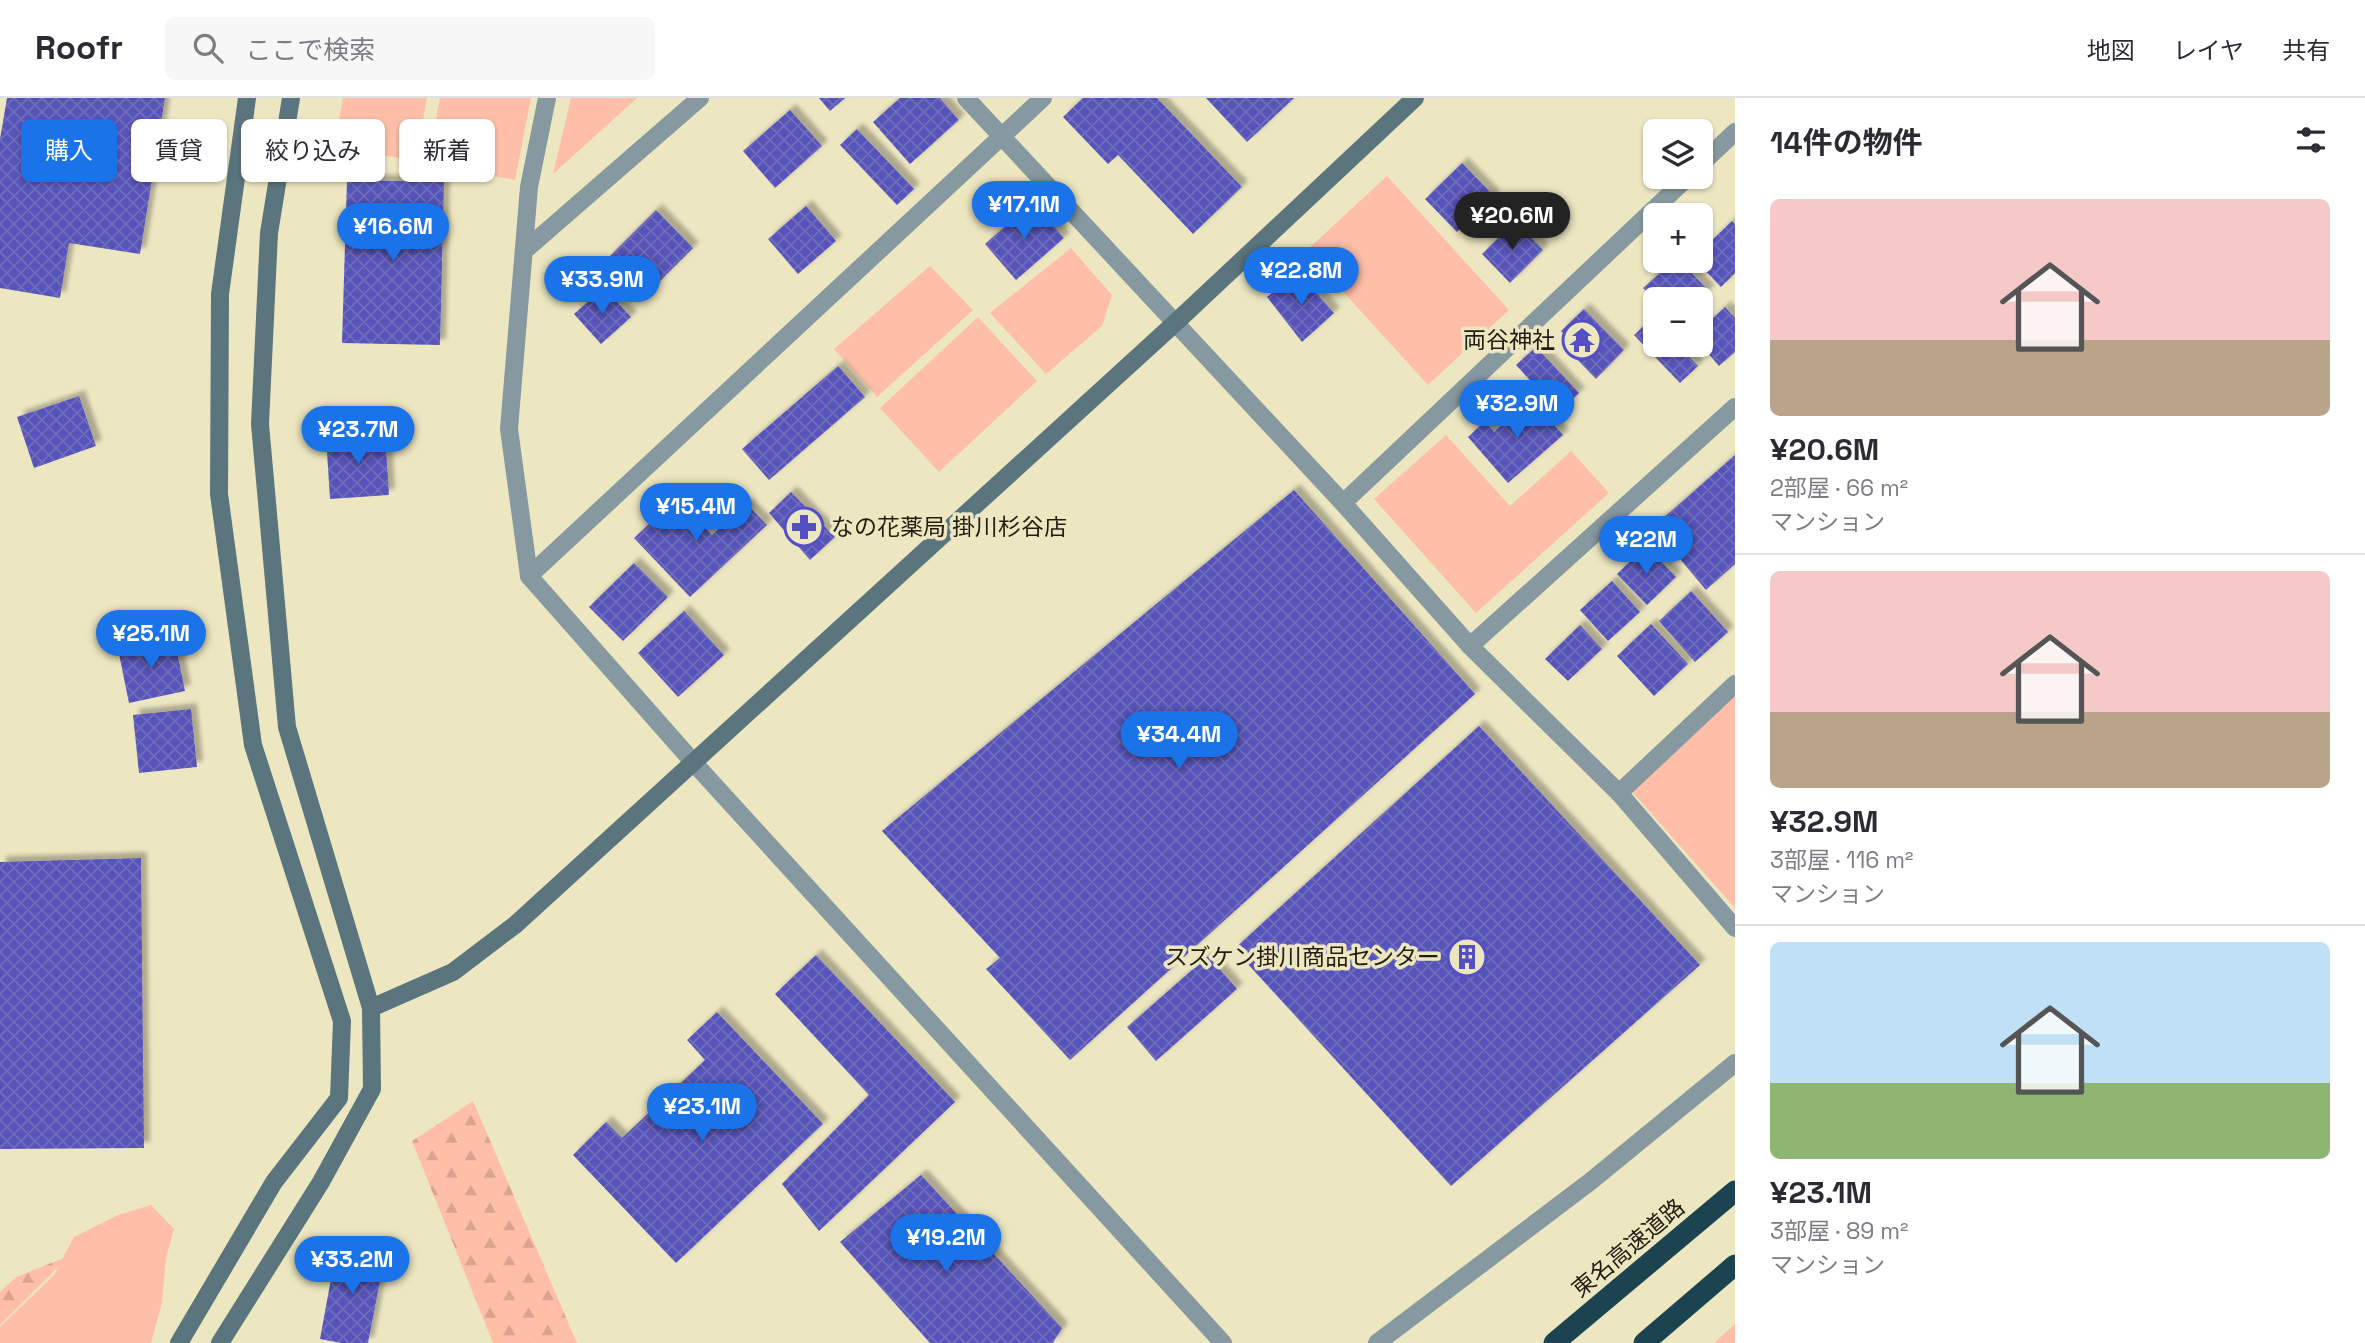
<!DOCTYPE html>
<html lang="ja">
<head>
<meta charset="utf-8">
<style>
  body { margin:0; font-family:"Space Grotesk","Noto Sans JP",sans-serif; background:#f7f7f7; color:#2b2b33; height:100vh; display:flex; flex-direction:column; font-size:26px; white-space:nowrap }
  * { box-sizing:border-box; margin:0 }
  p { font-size:23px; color:#7c7c81 }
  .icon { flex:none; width:38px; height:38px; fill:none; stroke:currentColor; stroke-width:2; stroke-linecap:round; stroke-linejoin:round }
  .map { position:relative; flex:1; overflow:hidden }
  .side { display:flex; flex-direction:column; background:#fff; width:630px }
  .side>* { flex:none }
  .banner { position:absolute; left:21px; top:21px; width:665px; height:63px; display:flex; gap:14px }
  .buttons { position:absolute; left:1643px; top:21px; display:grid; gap:14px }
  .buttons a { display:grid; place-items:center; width:70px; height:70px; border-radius:10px; background:#fff; box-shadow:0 2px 5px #0004; font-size:35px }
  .price { position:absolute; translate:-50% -60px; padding:0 16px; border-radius:24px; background:#1a73e8; color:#fff; font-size:23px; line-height:46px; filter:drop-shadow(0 2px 4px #0008) }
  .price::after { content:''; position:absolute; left:50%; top:42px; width:21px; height:16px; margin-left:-10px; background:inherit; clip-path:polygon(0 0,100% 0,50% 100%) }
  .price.current { background:#222; color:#fff }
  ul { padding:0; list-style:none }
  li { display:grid; align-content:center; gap:14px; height:371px; padding:0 35px }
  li+li { border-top:2px solid #e1e1e2 }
  li span { display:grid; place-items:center; height:217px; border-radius:10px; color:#555 }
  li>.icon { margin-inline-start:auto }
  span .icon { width:126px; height:126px; fill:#fffc; stroke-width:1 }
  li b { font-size:30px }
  h2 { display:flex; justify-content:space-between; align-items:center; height:84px; padding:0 35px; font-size:30px }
  .tag { padding:0 24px; border-radius:10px; background:#fff; box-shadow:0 2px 5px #0004; font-size:24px; line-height:63px }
  .tag.current { background:#1a73e8; color:#fff }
  header { display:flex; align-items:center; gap:42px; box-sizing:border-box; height:98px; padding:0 35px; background:#fff; border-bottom:2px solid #e1e1e2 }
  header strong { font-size:33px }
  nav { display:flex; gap:38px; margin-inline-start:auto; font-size:24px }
  .search { width:490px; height:63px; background:#f7f7f7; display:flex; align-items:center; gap:18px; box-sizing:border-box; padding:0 24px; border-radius:10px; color:#7c7c81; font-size:26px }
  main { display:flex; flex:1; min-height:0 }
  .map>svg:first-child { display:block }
  .green { fill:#ffbea7 }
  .forest { fill:url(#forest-firs) }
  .building { fill:url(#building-cross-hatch); filter:url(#shadow) }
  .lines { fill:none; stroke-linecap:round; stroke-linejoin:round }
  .street { stroke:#8799a0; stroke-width:18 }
  .secondary { stroke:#5a757d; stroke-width:18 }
  .highway { stroke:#1b4450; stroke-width:21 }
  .labels { text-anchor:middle; stroke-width:7; stroke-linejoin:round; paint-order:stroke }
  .poi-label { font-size:23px; fill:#201e10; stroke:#ede7c1; text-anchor:end }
  .street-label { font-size:23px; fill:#201e10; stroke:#ede7c1 }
</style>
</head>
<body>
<header>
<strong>Roofr</strong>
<div class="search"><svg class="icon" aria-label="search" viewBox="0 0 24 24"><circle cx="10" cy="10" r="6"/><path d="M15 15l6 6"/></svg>ここで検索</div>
<nav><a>地図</a><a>レイヤ</a><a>共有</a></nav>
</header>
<main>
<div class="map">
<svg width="1735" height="1245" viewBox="0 0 1735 1245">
  <defs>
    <pattern id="forest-firs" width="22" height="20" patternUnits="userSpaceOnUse" patternTransform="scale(1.75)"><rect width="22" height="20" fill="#ffbea7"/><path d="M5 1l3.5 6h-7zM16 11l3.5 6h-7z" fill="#daa38f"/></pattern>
    <pattern id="building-cross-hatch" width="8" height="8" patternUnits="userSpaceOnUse" patternTransform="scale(1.75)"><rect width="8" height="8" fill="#5653bb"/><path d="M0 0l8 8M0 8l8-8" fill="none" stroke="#706dba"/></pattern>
    <filter id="shadow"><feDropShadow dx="6" dy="-6" stdDeviation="2" flood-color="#0004"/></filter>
  </defs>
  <rect width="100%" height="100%" fill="#ede7c1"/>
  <!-- green -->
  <g class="green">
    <polygon points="343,0 427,0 416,63 334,49"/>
    <polygon points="440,0 531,0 515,82 427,66"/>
    <polygon points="571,0 637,0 553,76"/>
    <polygon points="1387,78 1509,212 1428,287 1306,153"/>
    <polygon points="1071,150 1112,197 1102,228 1046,276 990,215"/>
    <polygon points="930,168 973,212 877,299 834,251"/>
    <polygon points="978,219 1037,283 939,374 880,310"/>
    <polygon points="1446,337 1510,408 1571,353 1609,395 1476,515 1374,401"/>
    <polygon points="1735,594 1735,810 1627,688"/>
    <polygon points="151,1107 174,1131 166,1160 162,1205 151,1245 0,1245 0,1229 54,1177 74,1139 118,1117"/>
  </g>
  <!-- forest -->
  <g class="forest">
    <polygon points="473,1003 577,1245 493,1245 412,1043"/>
    <polygon points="69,1158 0,1227 0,1194 16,1179"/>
    <polygon points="1735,1226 1735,1245 1714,1245"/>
  </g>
  <!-- building -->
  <g class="building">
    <polygon points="7,0 165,0 140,156 69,145 60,200 0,190 0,41"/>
    <polygon points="819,0 845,0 830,13"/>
    <polygon points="900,0 940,0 959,22 910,66 873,24"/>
    <polygon points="1083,0 1157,0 1242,89 1193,136 1118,57 1108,66 1063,19"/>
    <polygon points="1206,0 1294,0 1247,44"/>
    <polygon points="790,12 822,48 775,90 743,53"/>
    <polygon points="857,31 914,91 897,107 840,47"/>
    <polygon points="1462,65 1494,98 1457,134 1425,101"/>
    <polygon points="347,82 444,84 440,247 342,245"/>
    <polygon points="1033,104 1064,140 1016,182 985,146"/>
    <polygon points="806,108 836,143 798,176 768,141"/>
    <polygon points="656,112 693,150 645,198 608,160"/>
    <polygon points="1515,123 1543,152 1510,185 1482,156"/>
    <polygon points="1732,123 1735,126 1735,175 1721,189 1696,163 1701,163 1701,153"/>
    <polygon points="1673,163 1680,163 1709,193 1700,201 1656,201 1656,203 1643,190"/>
    <polygon points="1299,175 1334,215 1302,244 1267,199"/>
    <polygon points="604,190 631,219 601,246 574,216"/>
    <polygon points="1725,209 1735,220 1735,254 1719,268 1701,247 1701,231"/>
    <polygon points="1584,211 1624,252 1596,281 1569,253 1575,248 1561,233"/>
    <polygon points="1652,220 1656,224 1656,247 1678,247 1698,268 1680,285 1634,237"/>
    <polygon points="1536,249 1579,295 1559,314 1516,267"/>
    <polygon points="838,268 865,299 769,382 742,351"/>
    <polygon points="79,298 96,348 34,370 17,319"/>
    <polygon points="1531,301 1563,337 1508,385 1468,339 1485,323 1494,334"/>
    <polygon points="385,334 389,397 330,401 326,338"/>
    <polygon points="1735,357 1735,466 1706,492 1653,429"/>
    <polygon points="1294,392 1475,596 1070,962 986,871 1000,860 882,733"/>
    <polygon points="791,394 835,439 810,462 769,415"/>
    <polygon points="677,400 712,437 746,405 767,427 690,499 634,440"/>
    <polygon points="1646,448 1676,479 1647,507 1617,476"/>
    <polygon points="634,465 668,499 623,543 589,509"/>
    <polygon points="1612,483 1640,514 1608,543 1580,512"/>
    <polygon points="1691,493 1728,534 1695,564 1659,523"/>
    <polygon points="684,513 724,557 678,599 638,555"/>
    <polygon points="1651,526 1688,566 1654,598 1617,558"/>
    <polygon points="1580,527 1602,551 1568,583 1545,561"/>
    <polygon points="174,539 185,593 129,605 118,551"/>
    <polygon points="191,611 197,669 139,675 133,617"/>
    <polygon points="1479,628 1700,867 1451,1088 1234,851"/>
    <polygon points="141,760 144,1050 0,1051 0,764"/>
    <polygon points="816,857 955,1004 819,1133 782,1086 869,997 775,896"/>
    <polygon points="1208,858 1237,891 1156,963 1127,929"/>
    <polygon points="717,914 823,1026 676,1165 573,1057 606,1024 622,1040 705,962 687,942"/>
    <polygon points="921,1077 1062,1230 1053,1245 930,1245 840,1144"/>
    <polygon points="337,1148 385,1157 368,1245 341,1245 320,1241"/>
  </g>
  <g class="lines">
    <!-- street -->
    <g class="street">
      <polyline points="547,0 529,89 509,331 529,478 694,665 1223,1245"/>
      <polyline points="966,0 1343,405 1470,548 1619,695 1735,830"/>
      <polyline points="1701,66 1735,34"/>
      <polyline points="524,153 700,0"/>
      <polyline points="1343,405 1688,79"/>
      <polyline points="529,478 1043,0"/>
      <polyline points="1470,548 1735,309"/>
      <polyline points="1619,695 1735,586"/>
      <polyline points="1377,1245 1591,1083 1735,965"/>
    </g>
    <!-- secondary -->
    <g class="secondary">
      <polyline points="371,910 453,874 515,827 1174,226 1415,0"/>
      <polyline points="179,1245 274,1084 339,1000 342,923 253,647 219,396 220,196 247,0"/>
      <polyline points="220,1245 321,1084 372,991 371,910 287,629 260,326 269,135 291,0"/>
    </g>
    <!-- highway -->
    <g class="highway">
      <polyline points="1554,1245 1735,1093"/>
      <polyline points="1644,1245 1735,1167"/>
    </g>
  </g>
  <!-- icons -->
  <defs>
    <symbol id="temple-ring" viewBox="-11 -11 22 22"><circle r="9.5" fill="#ede7c1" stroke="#554fc6" stroke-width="1.5"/><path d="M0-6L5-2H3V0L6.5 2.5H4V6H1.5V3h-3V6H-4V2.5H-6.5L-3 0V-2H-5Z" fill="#554fc6"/></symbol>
    <symbol id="pharmacy-ring" viewBox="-11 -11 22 22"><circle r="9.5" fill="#ede7c1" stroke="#554fc6" stroke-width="1.5"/><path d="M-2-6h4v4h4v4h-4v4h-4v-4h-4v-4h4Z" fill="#554fc6"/></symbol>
    <symbol id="building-ring" viewBox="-11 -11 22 22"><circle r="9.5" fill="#ede7c1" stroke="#554fc6" stroke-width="1.5"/><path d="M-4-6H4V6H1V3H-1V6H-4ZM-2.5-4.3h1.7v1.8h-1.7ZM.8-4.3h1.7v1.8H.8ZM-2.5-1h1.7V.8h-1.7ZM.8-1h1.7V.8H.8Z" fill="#554fc6"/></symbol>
  </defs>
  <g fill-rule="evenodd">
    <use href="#temple-ring" x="1560" y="220" width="44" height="44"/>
    <use href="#pharmacy-ring" x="782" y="407" width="44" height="44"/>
    <use href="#building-ring" x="1445" y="837" width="44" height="44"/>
  </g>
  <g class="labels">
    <!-- poi labels -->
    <g class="poi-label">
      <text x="1555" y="250">両谷神社</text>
      <text x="831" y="437" text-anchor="start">なの花薬局 掛川杉谷店</text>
      <text x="1440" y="867">スズケン掛川商品センター</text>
    </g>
    <!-- street labels -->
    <g class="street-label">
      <text transform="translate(1628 1150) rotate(-40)" y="8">東名高速道路</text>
    </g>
  </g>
</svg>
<div class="buttons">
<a><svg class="icon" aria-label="layers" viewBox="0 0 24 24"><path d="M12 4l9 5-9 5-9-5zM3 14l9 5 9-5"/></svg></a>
<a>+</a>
<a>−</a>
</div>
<b class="price" style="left:1024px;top:143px">¥17.1M</b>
<b class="price current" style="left:1512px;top:154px">¥20.6M</b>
<b class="price" style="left:393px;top:165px">¥16.6M</b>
<b class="price" style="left:1301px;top:209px">¥22.8M</b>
<b class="price" style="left:602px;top:218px">¥33.9M</b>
<b class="price" style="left:1517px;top:342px">¥32.9M</b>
<b class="price" style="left:358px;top:368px">¥23.7M</b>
<b class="price" style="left:696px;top:445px">¥15.4M</b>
<b class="price" style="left:1646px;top:478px">¥22M</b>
<b class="price" style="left:151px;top:572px">¥25.1M</b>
<b class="price" style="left:1179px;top:673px">¥34.4M</b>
<b class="price" style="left:702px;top:1045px">¥23.1M</b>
<b class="price" style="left:946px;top:1176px">¥19.2M</b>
<b class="price" style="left:352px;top:1198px">¥33.2M</b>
<div class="banner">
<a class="tag current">購入</a>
<a class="tag">賃貸</a>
<a class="tag">絞り込み</a>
<a class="tag">新着</a>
</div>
</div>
<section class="side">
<h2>14件の物件<svg class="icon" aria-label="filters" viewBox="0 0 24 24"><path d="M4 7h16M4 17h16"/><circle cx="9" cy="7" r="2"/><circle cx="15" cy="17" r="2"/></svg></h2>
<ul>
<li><span style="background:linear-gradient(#f6c9c9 65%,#b9a48a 0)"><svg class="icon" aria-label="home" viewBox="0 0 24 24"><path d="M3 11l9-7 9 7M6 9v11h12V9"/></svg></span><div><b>¥20.6M</b><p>2部屋 · 66 m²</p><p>マンション</p></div></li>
<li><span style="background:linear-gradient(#f6c9c9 65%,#b9a48a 0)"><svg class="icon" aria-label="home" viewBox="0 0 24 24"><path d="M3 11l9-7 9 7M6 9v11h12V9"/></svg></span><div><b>¥32.9M</b><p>3部屋 · 116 m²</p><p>マンション</p></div></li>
<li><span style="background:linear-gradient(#bfe0f5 65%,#8fb573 0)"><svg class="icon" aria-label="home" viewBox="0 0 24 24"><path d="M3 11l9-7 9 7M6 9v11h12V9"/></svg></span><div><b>¥23.1M</b><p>3部屋 · 89 m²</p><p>マンション</p></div></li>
</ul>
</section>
</main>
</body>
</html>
